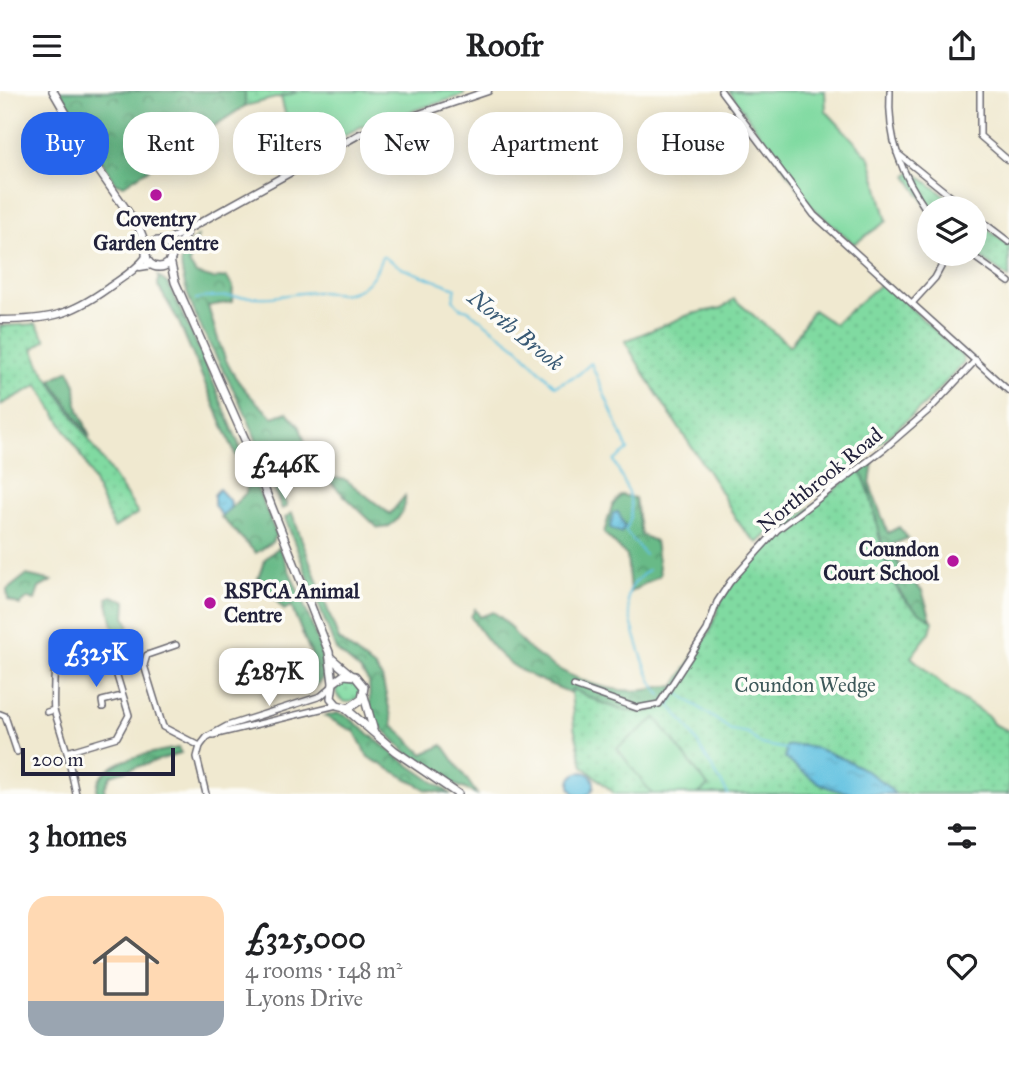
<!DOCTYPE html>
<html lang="en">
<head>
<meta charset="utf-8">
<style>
  body { margin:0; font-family:"IM FELL Great Primer",serif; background:#f6f6f6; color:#202124; height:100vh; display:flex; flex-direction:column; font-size:26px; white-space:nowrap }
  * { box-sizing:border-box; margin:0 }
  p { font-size:23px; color:#757577 }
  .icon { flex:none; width:38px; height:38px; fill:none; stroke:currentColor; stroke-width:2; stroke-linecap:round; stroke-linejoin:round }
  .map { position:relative; height:703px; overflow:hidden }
  .side { display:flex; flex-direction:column; background:#fff; flex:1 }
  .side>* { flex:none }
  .top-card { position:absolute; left:21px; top:21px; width:968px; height:63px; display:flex; gap:14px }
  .fabs { position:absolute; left:917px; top:105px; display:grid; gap:14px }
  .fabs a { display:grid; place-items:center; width:70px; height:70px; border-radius:50%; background:#fff; box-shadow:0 4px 18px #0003; font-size:35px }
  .scale { position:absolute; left:21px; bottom:18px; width:154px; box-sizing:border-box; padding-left:7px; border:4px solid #22223b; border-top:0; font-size:19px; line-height:24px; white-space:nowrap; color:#22223b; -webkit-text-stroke:5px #fdfcf7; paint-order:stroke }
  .price { position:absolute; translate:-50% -60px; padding:0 16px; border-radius:14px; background:#fff; color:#222; font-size:23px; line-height:46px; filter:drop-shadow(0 2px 4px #0008) }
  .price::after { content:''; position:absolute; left:50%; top:42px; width:21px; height:16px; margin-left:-10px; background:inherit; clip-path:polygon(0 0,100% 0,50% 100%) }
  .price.current { background:#2563eb; color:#fff }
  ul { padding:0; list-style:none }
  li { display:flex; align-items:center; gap:21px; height:175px; padding:0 28px }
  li+li { border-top:2px solid #e0e0e0 }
  li span { display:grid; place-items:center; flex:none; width:196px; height:140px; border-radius:21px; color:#555 }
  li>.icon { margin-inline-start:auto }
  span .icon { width:84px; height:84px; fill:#fffc; stroke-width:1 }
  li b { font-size:30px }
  h2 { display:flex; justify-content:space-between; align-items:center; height:84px; padding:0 28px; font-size:30px }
  .chip { padding:0 24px; border-radius:28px; background:#fff; box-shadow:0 4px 18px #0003; font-size:24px; line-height:63px }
  .chip.current { background:#2563eb; color:#fff }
  header { display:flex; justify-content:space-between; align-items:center; height:91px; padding:0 28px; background:#fff; font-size:32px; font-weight:700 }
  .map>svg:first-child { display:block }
  .grass { fill:url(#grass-dots); stroke:#517e6e; stroke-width:2 }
  .forest { fill:url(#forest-crowns); stroke:#456e61; stroke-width:2 }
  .garden { fill:#80daa1; stroke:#517e6e; stroke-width:2 }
  .water { fill:url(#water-ripples); stroke:#42728e; stroke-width:2 }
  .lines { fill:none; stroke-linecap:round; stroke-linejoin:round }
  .stream { stroke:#63c2e1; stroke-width:2 }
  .minor-casing { stroke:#6a686f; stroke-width:8 }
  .tertiary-casing { stroke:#6a686f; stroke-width:9 }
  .secondary-casing { stroke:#6a686f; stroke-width:10 }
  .minor { stroke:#fff; stroke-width:5 }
  .tertiary { stroke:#fff; stroke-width:6 }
  .secondary { stroke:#fff; stroke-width:7 }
  .poi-dot { fill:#b5179e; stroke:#fdfcf7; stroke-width:2.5 }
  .labels { text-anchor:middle; stroke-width:7; stroke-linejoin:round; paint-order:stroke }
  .poi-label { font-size:21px; font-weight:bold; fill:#22223b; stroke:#fdfcf7 }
  .street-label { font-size:21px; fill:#22223b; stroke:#fdfcf7 }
  .park-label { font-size:21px; fill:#3e595a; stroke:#fdfcf7 }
  .water-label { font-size:23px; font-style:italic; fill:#395a75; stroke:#fdfcf7 }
</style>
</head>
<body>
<header><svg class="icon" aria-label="menu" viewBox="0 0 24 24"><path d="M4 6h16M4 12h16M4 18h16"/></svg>Roofr<svg class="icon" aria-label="share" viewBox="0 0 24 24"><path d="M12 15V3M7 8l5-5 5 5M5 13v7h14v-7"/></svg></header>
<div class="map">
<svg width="1009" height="703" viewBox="0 0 1009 703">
  <defs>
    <pattern id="grass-dots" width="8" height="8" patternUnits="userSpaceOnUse" patternTransform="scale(1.75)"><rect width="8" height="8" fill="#80daa1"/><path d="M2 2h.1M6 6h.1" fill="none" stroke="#6ebb8c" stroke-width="1.8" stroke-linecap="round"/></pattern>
    <pattern id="forest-crowns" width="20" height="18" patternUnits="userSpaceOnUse" patternTransform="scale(1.75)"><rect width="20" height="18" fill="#68ba87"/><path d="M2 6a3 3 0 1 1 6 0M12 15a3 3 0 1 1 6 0" fill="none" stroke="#559770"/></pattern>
    <pattern id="water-ripples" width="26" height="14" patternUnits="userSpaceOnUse" patternTransform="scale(1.75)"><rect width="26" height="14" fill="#63c2e1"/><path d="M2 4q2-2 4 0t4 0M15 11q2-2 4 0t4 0" fill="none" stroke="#56a6c2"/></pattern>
  </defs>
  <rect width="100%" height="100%" fill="#fdfcf7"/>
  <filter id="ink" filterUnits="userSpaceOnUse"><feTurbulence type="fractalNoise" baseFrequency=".0143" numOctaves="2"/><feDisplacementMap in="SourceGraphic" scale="14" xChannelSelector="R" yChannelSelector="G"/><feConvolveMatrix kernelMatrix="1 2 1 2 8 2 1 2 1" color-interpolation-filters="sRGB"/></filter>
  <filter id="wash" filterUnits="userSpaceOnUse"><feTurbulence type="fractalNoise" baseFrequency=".00686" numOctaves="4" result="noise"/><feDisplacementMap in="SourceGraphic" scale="28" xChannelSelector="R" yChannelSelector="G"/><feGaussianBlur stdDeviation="1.57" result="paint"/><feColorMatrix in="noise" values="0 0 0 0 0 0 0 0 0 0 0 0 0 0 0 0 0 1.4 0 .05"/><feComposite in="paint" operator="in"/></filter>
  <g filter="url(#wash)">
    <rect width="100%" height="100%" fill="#f0e9d0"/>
    <!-- grass -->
    <g class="grass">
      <polygon points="245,0 303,0 245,15"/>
      <polygon points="910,81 914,81 961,117 929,118 907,85"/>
      <polygon points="975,128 1009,155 1009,187 975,163"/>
      <path d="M 883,191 L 962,265 L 964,272 L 924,314 L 860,369 L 797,415 L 758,452 C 735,435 728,410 712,387 C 682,341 651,297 625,250 L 691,223 L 722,217 L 734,208 L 790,255 L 813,219 L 834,233 Z"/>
      <polygon points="36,233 46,249 33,258 42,278 138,422 114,437 85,371 38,294 0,314 0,235"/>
      <path d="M 860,379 C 881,418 875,472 903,507 C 912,518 924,522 933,530 L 930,541 L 911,566 L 950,600 L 989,626 L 993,633 L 1009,640 L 1009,703 L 615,703 L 583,675 L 574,636 L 571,597 C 597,611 632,626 661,616 L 710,540 L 720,512 L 732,493 L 779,441 Z"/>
      <circle cx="348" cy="599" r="12"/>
    </g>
    <!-- forest -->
    <g class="forest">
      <polygon points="60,0 245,0 245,15 124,94 115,92"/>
      <path d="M 198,145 L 189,172 L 196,183 L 214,188 L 226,186 L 233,195 L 232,211 L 208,215 C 224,269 228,288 273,326 L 287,321 L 300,336 L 308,360 L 295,369 L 284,357 L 271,370 L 287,416 L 282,418 C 270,390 261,361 250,333 C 230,284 177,211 181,161 Z"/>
      <polygon points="158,185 168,193 201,262 276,443 272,451 256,462 221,426 246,402 248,393 178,229 158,195"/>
      <polygon points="69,279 76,293 77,313 90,346 51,289"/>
      <path d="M 873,370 L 870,394 L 888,442 L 899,436 L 908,447 L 893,453 L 890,458 L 904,482 L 922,500 L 931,528 C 874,502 886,427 860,379 Z"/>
      <path d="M 335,387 L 346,389 L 390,423 L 405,405 C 407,420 393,439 378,437 L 328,389 Z"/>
      <polygon points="621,404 635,407 641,444 655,450 660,484 630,501 627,465 604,442 612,415"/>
      <polygon points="292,422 339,549 375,577 382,587 393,634 423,663 443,654 477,703 448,691 406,661 377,632 370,618 369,591 360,579 336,559 285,427"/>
      <path d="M 279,456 C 289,481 329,563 323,585 C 322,591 318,594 312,596 L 309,589 L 314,570 L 291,515 L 284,519 L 258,487 L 265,468 Z"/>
      <polygon points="26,484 52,490 39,497 35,509 28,507 20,514 8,509 7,499"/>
      <polygon points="112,505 126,510 125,526 129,534 122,546 114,540 107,507"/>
      <path d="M 475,518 L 480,526 L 493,521 C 512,532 514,547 530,559 C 560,583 605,604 645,599 C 659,598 659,593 676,596 C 672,603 666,613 658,617 C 634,630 594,609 572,598 L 571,602 C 520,581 501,575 471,526 Z"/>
      <polygon points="338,622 347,625 396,665 451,703 427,699 368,666 355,641 324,625"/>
      <path d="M 178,657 L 181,662 L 111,684 L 104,698 L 105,703 L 97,703 C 93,668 153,662 178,657 Z"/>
    </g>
    <!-- garden -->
    <g class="garden">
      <polygon points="300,0 463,0 464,4 360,36 342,46 317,29 289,38 281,6"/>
      <polygon points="729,0 825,0 826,20 870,67 887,130 854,153 812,116"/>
      <polygon points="656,627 708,695 698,703 652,703 617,657"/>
    </g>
    <!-- water -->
    <g class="water">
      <polygon points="219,398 231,411 230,417 222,425 214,414 214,404"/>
      <polygon points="618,421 625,436 621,442 610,437 613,422"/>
      <path d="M 803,654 C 834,661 873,679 895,703 C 837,703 829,703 785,667 L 786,655 Z"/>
      <circle cx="582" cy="693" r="12"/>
    </g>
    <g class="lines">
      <!-- stream -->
      <g class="stream">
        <path d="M 196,208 C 220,203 246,207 271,206 C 285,205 300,201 314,201 C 328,200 344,206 357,199 C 370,193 378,178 382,165 L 404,178 L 456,197 L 453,208 L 460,217 L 468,219 L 518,257 L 555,295 L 579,283 L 591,272 L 628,359 L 614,370 C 624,391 640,417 625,439 L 645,464"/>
        <path d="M 648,479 C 640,486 630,494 628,505 C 626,522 648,593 661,604"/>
        <polyline points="678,602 731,639 748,642 760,653 786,658"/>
        <polyline points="665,608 689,638 728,703"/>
        <polyline points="671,612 675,606"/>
      </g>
    </g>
  </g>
  <g filter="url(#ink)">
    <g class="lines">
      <defs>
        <g id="minor">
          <polyline points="721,0 814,124 1009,300"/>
          <path d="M 890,0 C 887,49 902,84 929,123"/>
          <polyline points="980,0 980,45 1009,70"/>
          <polyline points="897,62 965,117"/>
          <polyline points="975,125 1009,151"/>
          <polyline points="970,163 1009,191"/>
          <polyline points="913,211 935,187 948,163"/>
          <polyline points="176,554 147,564 144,574 163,636 200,655"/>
          <polyline points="574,595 637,617 659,613 707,539 717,511 730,491 777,439 885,357 930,318 976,269"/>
          <polyline points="103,616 102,610 122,605"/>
          <path d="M 54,619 C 53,615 54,582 55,578 L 110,562 L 129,624 L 117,646 L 67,661 L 76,703"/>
          <polyline points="47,621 54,619 67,661"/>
          <polyline points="0,623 5,625 17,661"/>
          <polyline points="213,644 337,614"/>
          <polyline points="206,703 197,666 200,655 207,646 227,635 321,605 330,597"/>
        </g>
        <g id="tertiary">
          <polyline points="165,151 360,43 488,0"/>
          <polyline points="172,160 187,143"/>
          <polyline points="140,176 152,174"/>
          <path d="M 0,229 C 48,229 69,225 108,197 C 122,187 136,179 146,166"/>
        </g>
        <g id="secondary">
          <polyline points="53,0 100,81 139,137 147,157"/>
          <circle cx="159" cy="163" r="13"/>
          <polyline points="170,169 175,191 246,351 329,561 333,592 331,607 337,614 349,617 362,608 364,596 355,585 344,584 333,592"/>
          <polyline points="331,567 351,584"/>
          <polyline points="364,605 373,637"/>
          <polyline points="345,617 395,660 458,703"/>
        </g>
      </defs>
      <!-- minor casing -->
      <use href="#minor" class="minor-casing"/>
      <!-- tertiary casing -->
      <use href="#tertiary" class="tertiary-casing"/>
      <!-- secondary casing -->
      <use href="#secondary" class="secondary-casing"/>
      <!-- minor -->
      <use href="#minor" class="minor"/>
      <!-- tertiary -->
      <use href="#tertiary" class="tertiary"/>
      <!-- secondary -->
      <use href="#secondary" class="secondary"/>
    </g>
  </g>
  <!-- markers -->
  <g class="poi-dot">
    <circle cx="156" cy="104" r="7"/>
    <circle cx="953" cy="470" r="7"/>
    <circle cx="210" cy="512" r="7"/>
  </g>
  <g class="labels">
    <!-- poi labels -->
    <g class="poi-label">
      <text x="156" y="135">Coventry<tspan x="156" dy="24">Garden Centre</tspan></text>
      <text x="939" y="465" text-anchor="end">Coundon<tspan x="939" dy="24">Court School</tspan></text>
      <text x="224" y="507" text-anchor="start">RSPCA Animal<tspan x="224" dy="24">Centre</tspan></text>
    </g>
    <!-- street labels -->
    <g class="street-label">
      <text transform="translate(820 389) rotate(-39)" y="7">Northbrook Road</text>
    </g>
    <!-- park labels -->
    <g class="park-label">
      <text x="805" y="601">Coundon Wedge</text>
    </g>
    <!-- water labels -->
    <g class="water-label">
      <text transform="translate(516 239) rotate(39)" y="8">North Brook</text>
    </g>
  </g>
</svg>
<div class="fabs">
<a><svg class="icon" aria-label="layers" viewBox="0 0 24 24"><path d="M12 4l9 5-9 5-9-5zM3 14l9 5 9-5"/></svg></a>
</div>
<div class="scale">200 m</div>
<b class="price" style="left:285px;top:410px">£246K</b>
<b class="price current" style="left:96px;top:598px">£325K</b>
<b class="price" style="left:269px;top:617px">£287K</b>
<div class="top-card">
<a class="chip current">Buy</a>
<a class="chip">Rent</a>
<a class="chip">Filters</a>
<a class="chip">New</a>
<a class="chip">Apartment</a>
<a class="chip">House</a>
</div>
</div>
<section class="side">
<h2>3 homes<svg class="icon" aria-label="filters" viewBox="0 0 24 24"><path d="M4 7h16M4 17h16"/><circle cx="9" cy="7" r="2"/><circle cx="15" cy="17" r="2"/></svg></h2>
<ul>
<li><span style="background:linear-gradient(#ffd9b3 75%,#9aa5b1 0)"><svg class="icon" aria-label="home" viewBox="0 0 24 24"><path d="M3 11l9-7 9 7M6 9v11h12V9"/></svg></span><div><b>£325,000</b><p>4 rooms · 148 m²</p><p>Lyons Drive</p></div><svg class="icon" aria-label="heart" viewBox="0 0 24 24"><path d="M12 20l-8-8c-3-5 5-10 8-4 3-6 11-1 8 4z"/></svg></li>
</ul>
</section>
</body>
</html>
